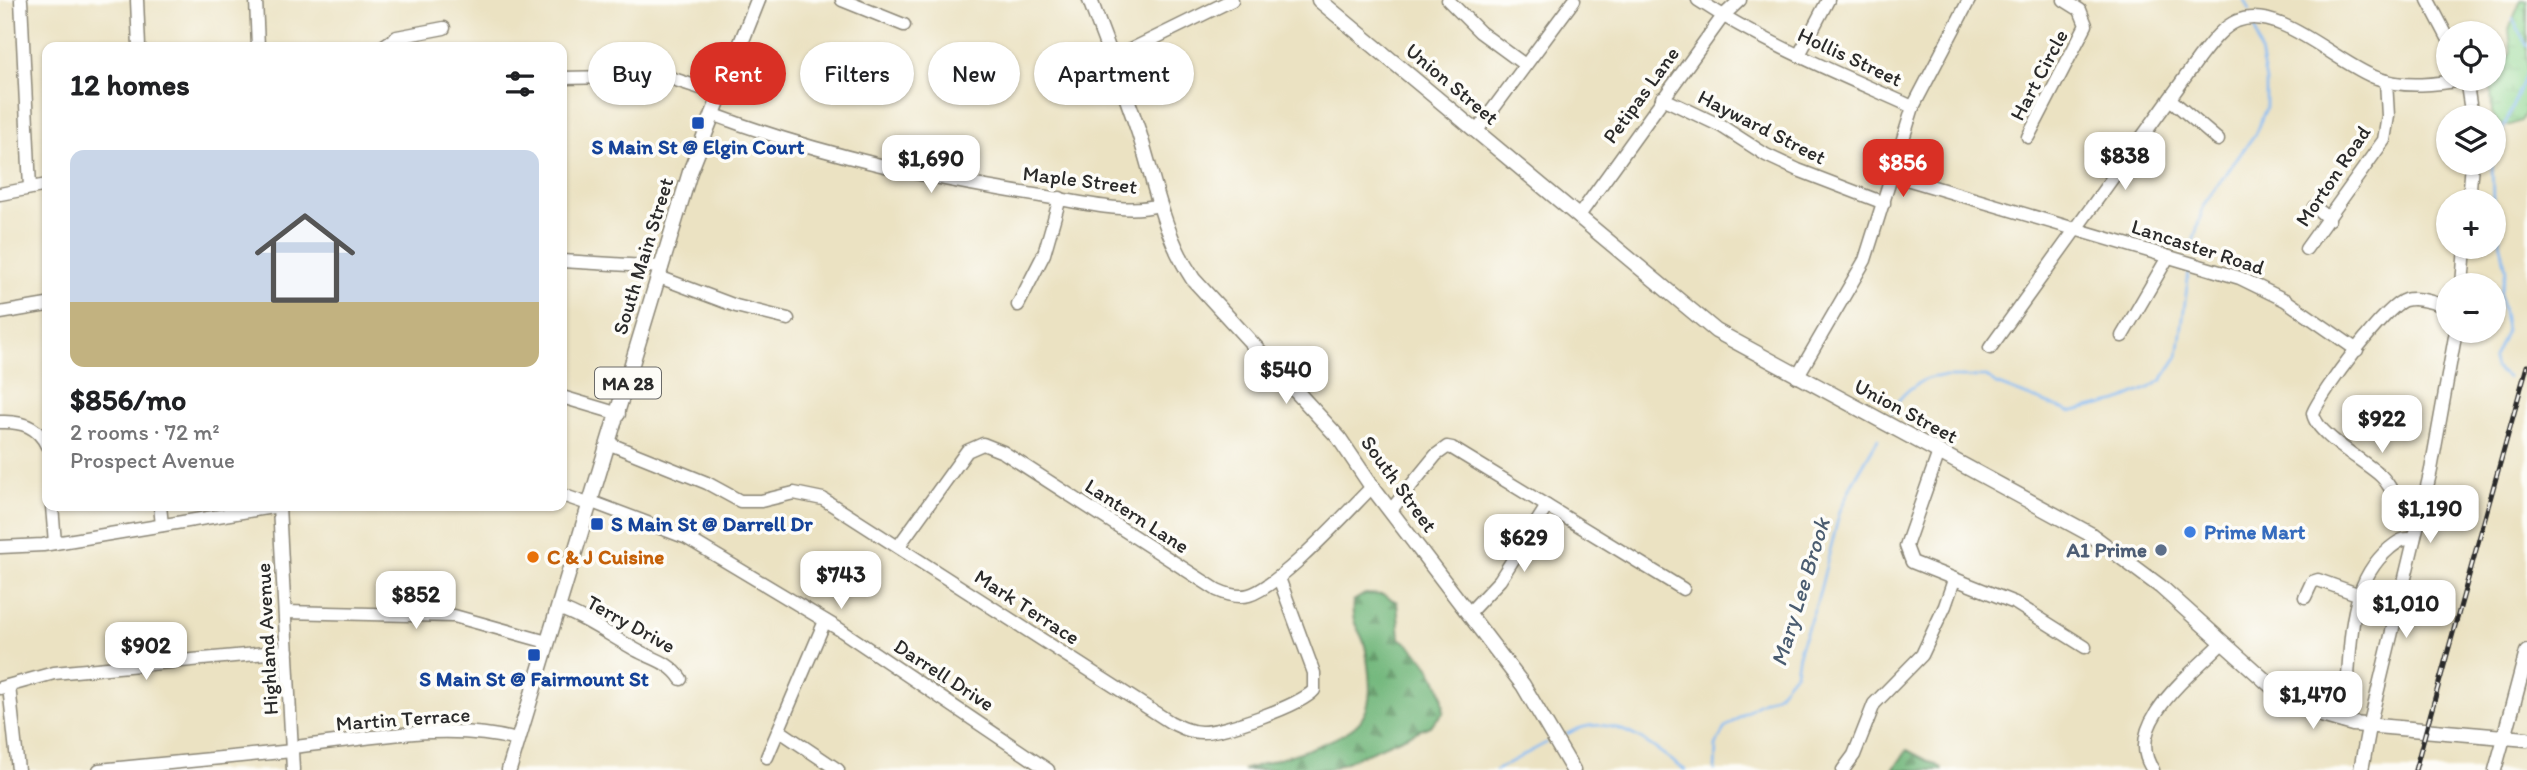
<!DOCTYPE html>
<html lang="en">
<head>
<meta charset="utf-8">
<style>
  body { margin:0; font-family:Itim,sans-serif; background:#f2f2f2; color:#202124; height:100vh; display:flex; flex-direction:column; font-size:26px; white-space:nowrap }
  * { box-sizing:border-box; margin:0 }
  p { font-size:23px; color:#757577 }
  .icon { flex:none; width:38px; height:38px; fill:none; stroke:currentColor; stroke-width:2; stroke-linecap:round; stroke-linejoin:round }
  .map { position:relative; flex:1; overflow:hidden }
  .details { position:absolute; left:42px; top:42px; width:525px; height:469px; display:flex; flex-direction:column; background:#fff; border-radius:14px; box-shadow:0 2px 5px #0004 }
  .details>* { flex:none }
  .guide { position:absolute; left:588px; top:42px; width:665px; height:63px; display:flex; gap:14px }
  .fabs { position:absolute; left:2436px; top:21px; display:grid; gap:14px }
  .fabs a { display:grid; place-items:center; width:70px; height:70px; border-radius:50%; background:#fff; box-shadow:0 2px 5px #0004; font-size:35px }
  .price { position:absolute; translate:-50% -60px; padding:0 16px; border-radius:14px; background:#fff; color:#222; font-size:23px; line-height:46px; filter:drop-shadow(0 2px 4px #0008) }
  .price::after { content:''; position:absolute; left:50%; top:42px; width:21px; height:16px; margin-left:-10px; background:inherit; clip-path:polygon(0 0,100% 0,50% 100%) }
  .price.on { background:#d93025; color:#fff }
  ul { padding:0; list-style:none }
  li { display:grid; align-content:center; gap:14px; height:371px; padding:0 28px }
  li+li { border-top:2px solid #e0e0e0 }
  li span { display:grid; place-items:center; height:217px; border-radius:14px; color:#555 }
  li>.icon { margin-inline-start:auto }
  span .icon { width:126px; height:126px; fill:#fffc; stroke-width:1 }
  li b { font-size:30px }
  h2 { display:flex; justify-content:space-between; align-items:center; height:84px; padding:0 28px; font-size:30px }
  .tag { padding:0 24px; border-radius:32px; background:#fff; box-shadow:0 2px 5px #0004; font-size:24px; line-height:63px }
  .tag.on { background:#d93025; color:#fff }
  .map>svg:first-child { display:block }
  .forest { fill:url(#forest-firs); stroke:#4e7153; stroke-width:2 }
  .wetland { fill:url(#wetland-marsh); stroke:#5c805e; stroke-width:2 }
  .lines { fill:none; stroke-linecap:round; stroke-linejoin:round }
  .stream { stroke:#86bbf4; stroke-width:2.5 }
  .minor-casing { stroke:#8b8676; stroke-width:15 }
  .major-casing { stroke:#8b8676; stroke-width:17 }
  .minor { stroke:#fff; stroke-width:12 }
  .major { stroke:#fff; stroke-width:14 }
  .rail-casing { stroke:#2b2b2b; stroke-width:5 }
  .rail { stroke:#fdfcf7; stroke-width:2.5; stroke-dasharray:8; stroke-linecap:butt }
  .transit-dot { fill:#1a4fb4; stroke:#fdfcf7; stroke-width:2.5 }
  .shop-dot { fill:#3f7fe0; stroke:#fdfcf7; stroke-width:2.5 }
  .service-dot { fill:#5c6f8a; stroke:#fdfcf7; stroke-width:2.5 }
  .food-dot { fill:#e8710a; stroke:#fdfcf7; stroke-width:2.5 }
  .labels { text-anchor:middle; stroke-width:7; stroke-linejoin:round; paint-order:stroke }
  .shield { fill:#fdfcf7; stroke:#6a6a68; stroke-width:2 }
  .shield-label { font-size:19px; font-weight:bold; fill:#2b2b2b }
  .street-label { font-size:21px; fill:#2b2b2b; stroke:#fdfcf7 }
  .transit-label { font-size:21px; font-weight:bold; fill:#164399; stroke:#fdfcf7 }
  .shop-label { font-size:21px; font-weight:bold; fill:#366cbe; stroke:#fdfcf7; text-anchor:start }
  .service-label { font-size:21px; font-weight:bold; fill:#4e5e75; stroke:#fdfcf7; text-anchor:end }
  .food-label { font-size:21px; font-weight:bold; fill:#c56008; stroke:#fdfcf7; text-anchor:start }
  .water-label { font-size:23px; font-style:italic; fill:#4b5d71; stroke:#fdfcf7 }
</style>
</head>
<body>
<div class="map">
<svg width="2527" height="770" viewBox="0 0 2527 770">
  <defs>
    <pattern id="forest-firs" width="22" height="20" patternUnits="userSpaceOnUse" patternTransform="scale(1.75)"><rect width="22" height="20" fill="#72b77b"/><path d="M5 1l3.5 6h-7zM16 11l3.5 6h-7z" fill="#5e9565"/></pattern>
    <pattern id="wetland-marsh" width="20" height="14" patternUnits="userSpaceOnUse" patternTransform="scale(1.75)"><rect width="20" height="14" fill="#8ed691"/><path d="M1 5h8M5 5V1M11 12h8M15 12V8" fill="none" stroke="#7bb87d"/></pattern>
  </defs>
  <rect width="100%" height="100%" fill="#fdfcf7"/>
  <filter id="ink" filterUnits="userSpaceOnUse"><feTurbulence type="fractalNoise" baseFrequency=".0143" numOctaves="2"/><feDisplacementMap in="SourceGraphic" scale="14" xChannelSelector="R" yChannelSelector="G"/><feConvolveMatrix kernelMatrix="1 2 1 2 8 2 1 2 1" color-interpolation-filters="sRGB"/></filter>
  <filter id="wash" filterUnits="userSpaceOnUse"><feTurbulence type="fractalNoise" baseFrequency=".00686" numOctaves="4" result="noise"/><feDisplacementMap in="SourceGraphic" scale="28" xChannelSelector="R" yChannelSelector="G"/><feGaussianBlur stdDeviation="1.57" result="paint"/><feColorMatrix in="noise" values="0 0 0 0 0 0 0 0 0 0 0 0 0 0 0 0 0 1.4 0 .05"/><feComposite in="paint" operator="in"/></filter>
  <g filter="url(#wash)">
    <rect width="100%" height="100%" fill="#ebe2c2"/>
    <!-- forest -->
    <g class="forest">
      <path d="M 1365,594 L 1383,595 L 1397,602 L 1400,638 C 1422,652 1447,685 1443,713 L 1430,726 L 1330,769 L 1243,770 C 1271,761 1345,742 1361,720 C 1375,701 1369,673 1366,651 C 1363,629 1350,629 1353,601 Z"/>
      <polygon points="1907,750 1942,768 1942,770 1893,770"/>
    </g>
    <!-- wetland -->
    <polygon class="wetland" points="2521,0 2527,0 2527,110 2521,121 2507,126 2499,124 2492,113 2491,82 2511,52 2509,29"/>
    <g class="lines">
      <!-- stream -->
      <g class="stream">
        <polyline points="2245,0 2250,10"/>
        <polyline points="2512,18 2527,46"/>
        <polyline points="2494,151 2527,72"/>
        <polyline points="2492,163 2493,201"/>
        <polyline points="2494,209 2506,270 2500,294 2506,330 2493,360 2495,368 2508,378"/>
        <polyline points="2190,253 2204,204 2255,134 2266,108 2266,81 2255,27"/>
        <path d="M 1892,413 C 1897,396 1918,380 1934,377 L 1987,377 L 1996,384 L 2070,412 L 2118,401 L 2149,388 L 2162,380 L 2178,356 L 2189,271"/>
        <path d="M 1567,734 C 1610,708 1650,745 1685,770"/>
        <polyline points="1496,770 1546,743"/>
        <polyline points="1715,770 1716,746 1724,729 1756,705 1778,694 1796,672 1800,648 1817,602 1840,511 1852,484 1878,439"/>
      </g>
    </g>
  </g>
  <g filter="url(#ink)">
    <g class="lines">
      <defs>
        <g id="minor">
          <polyline points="21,0 30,188"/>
          <polyline points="137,0 139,47"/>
          <polyline points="256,0 258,47"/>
          <polyline points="842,0 904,25"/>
          <polyline points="1448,0 1480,32 1525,65"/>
          <path d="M 1698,0 C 1765,44 1840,74 1913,107"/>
          <polyline points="2428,0 2448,38"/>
          <polyline points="382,47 397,37 444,28"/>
          <polyline points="1799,55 1828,0"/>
          <polyline points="1112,59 1232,0"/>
          <polyline points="562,78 664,76 719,94"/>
          <polyline points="2466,79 2472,117"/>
          <polyline points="1662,98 1721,126 1766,155 1798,170 1884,203"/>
          <polyline points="2170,99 2218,140"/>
          <path d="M 712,114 C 823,156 936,180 1053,198 C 1086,203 1126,214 1159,205"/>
          <polyline points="1476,132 1574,0"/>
          <polyline points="2028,137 2086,25 2080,10 2064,0"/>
          <polyline points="1893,175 2240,278 2285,300 2357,350"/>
          <polyline points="0,194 47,185"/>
          <polyline points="2469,201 2472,163"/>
          <polyline points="2315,207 2329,219"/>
          <polyline points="1578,217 1723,16 1740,0"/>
          <polyline points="2306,249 2384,140 2388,116 2386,81"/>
          <polyline points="562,261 662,267"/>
          <polyline points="659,277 736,306 788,319"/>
          <polyline points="2462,285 2465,247"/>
          <polyline points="1018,305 1044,254 1060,198"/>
          <polyline points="0,313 47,305"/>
          <polyline points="2122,336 2168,257"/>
          <path d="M 1990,348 L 2199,58 C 2210,44 2221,28 2237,21 C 2280,4 2337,64 2377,78 C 2404,89 2438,84 2467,79"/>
          <polyline points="1797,377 1865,260 1913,107 1969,0"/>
          <polyline points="562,397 619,414"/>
          <path d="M 0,422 C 21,421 38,426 47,446"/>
          <path d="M 610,444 L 707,483 L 740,501 L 761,501 L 794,493 L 823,499 L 1170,722 C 1180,727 1190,732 1201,732 C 1222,733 1302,705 1314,690 L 1314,673 L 1279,578"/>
          <polyline points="1939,452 1906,546 1912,562 2015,603 2085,647"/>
          <polyline points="562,495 591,505"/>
          <polyline points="592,502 687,538 839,629 1048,770"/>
          <polyline points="52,506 55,543"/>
          <polyline points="160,506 162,525"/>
          <polyline points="279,506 293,770"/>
          <polyline points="1391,510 1436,455 1447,447 1452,448 1683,589"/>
          <path d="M 2418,524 C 2402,518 2395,489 2381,476 C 2365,461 2315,434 2313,413 C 2321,393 2386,305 2405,300 C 2418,296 2436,304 2448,307"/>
          <polyline points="0,547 43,545 279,506"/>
          <path d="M 898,547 L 967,451 L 983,444 L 1003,452 L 1217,590 C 1228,595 1238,598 1249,595 C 1280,586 1346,513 1372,487"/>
          <polyline points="2305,597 2312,582 2318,580 2360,595"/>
          <path d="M 558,608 C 586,618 609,635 636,650 C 653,659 670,662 681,679"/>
          <polyline points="285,612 454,616 547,642"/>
          <polyline points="1468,614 1500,580 1547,506"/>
          <polyline points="9,686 18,770"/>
          <polyline points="0,688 54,673 287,651"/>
          <path d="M 2343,722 C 2354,666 2340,589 2390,548 C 2398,542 2403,537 2414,540"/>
          <polyline points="2369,727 2431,470 2456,331"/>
          <polyline points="780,731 838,770"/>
          <path d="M 292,747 C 365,740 444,721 517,740"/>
          <polyline points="767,757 825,621"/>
          <polyline points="99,770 292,751"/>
          <polyline points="1843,770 1854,755 1874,704 1922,655 1945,606 1954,580"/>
          <path d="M 2153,770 C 2121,725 2193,673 2222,643"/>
          <polyline points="2495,770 2504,738"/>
        </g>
        <g id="major">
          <path d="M 1090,0 C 1106,44 1124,88 1139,133 C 1155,183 1163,234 1193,279 L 1339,438 L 1372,487 L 1523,685 L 1573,770"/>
          <polyline points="1319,0 1716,331 2090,534 2161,587 2279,693 2318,714 2353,724 2527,739"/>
          <polyline points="2504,738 2527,652"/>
          <polyline points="509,770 690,172 758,0"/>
          <polyline points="2361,770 2369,727"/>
        </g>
      </defs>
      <!-- minor casing -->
      <use href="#minor" class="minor-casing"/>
      <!-- major casing -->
      <use href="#major" class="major-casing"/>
      <!-- minor -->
      <use href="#minor" class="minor"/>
      <!-- major -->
      <use href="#major" class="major"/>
      <defs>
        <polyline id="rail" points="2415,770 2527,366"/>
      </defs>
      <!-- rail casing -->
      <use href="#rail" class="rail-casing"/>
      <!-- rail -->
      <use href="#rail" class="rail"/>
    </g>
  </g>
  <!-- markers -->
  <g class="transit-dot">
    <rect x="691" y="116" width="14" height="14" rx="3.5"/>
    <rect x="590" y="517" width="14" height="14" rx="3.5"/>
    <rect x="527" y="648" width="14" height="14" rx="3.5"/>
  </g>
  <circle class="shop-dot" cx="2190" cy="532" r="7"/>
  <circle class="service-dot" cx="2161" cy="550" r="7"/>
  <circle class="food-dot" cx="533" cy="557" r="7"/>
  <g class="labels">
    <!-- shield labels -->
    <rect class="shield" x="595" y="367.5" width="66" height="31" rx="5"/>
    <g class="shield-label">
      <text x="628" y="390">MA 28</text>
    </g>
    <!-- street labels -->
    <g class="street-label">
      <text transform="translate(1850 57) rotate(25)" y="7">Hollis Street</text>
      <text transform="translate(2039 75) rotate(-62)" y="7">Hart Circle</text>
      <text transform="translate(1452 84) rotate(40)" y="7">Union Street</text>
      <text transform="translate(1641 95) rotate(-54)" y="7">Petipas Lane</text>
      <text transform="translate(1762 127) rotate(27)" y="7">Hayward Street</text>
      <text transform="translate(2333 176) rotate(-56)" y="7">Morton Road</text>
      <text transform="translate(1080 180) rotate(7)" y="7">Maple Street</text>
      <text transform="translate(2198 247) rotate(18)" y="7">Lancaster Road</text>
      <text transform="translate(643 256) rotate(-73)" y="7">South Main Street</text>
      <text transform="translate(1906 411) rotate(28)" y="7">Union Street</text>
      <text transform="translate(1399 484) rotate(54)" y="7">South Street</text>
      <text transform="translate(1137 516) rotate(33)" y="7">Lantern Lane</text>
      <text transform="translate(1027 607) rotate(33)" y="7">Mark Terrace</text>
      <text transform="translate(631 624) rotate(29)" y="7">Terry Drive</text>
      <text transform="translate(267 639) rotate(-93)" y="7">Highland Avenue</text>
      <text transform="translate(944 675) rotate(33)" y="7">Darrell Drive</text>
      <text transform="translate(403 719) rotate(-4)" y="7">Martin Terrace</text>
    </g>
    <!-- transit labels -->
    <g class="transit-label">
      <text x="698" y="154">S Main St @ Elgin Court</text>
      <text x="611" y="531" text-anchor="start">S Main St @ Darrell Dr</text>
      <text x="534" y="686">S Main St @ Fairmount St</text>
    </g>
    <!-- shop labels -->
    <g class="shop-label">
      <text x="2204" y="539">Prime Mart</text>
    </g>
    <!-- service labels -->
    <g class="service-label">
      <text x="2147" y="557">A1 Prime</text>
    </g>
    <!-- food labels -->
    <g class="food-label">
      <text x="547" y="564">C &amp; J Cuisine</text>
    </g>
    <!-- water labels -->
    <g class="water-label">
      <text transform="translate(1800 592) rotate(-73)" y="8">Mary Lee Brook</text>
    </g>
  </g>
</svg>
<div class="fabs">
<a><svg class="icon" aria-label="locate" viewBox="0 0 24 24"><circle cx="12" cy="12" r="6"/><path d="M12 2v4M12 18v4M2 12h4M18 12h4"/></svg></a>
<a><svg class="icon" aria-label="layers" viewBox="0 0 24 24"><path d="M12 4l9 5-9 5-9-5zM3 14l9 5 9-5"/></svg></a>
<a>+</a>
<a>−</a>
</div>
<b class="price" style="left:2125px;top:192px">$838</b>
<b class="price" style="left:931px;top:195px">$1,690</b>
<b class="price on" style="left:1903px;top:199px">$856</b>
<b class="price" style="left:1286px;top:406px">$540</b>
<b class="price" style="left:2382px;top:455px">$922</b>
<b class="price" style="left:2430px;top:545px">$1,190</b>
<b class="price" style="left:1524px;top:574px">$629</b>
<b class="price" style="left:841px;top:611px">$743</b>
<b class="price" style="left:416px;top:631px">$852</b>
<b class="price" style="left:2406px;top:640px">$1,010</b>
<b class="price" style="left:146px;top:682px">$902</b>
<b class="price" style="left:2313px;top:731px">$1,470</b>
<div class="guide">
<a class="tag">Buy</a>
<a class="tag on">Rent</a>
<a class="tag">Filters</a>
<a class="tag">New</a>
<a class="tag">Apartment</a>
</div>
<section class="details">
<h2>12 homes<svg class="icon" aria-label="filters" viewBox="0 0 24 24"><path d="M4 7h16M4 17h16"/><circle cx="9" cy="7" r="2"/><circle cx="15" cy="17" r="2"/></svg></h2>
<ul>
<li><span style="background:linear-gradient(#c9d6e8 70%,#c2b280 0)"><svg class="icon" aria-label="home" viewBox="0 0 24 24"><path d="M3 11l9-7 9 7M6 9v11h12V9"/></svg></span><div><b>$856/mo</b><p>2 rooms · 72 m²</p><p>Prospect Avenue</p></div></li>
</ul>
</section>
</div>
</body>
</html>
